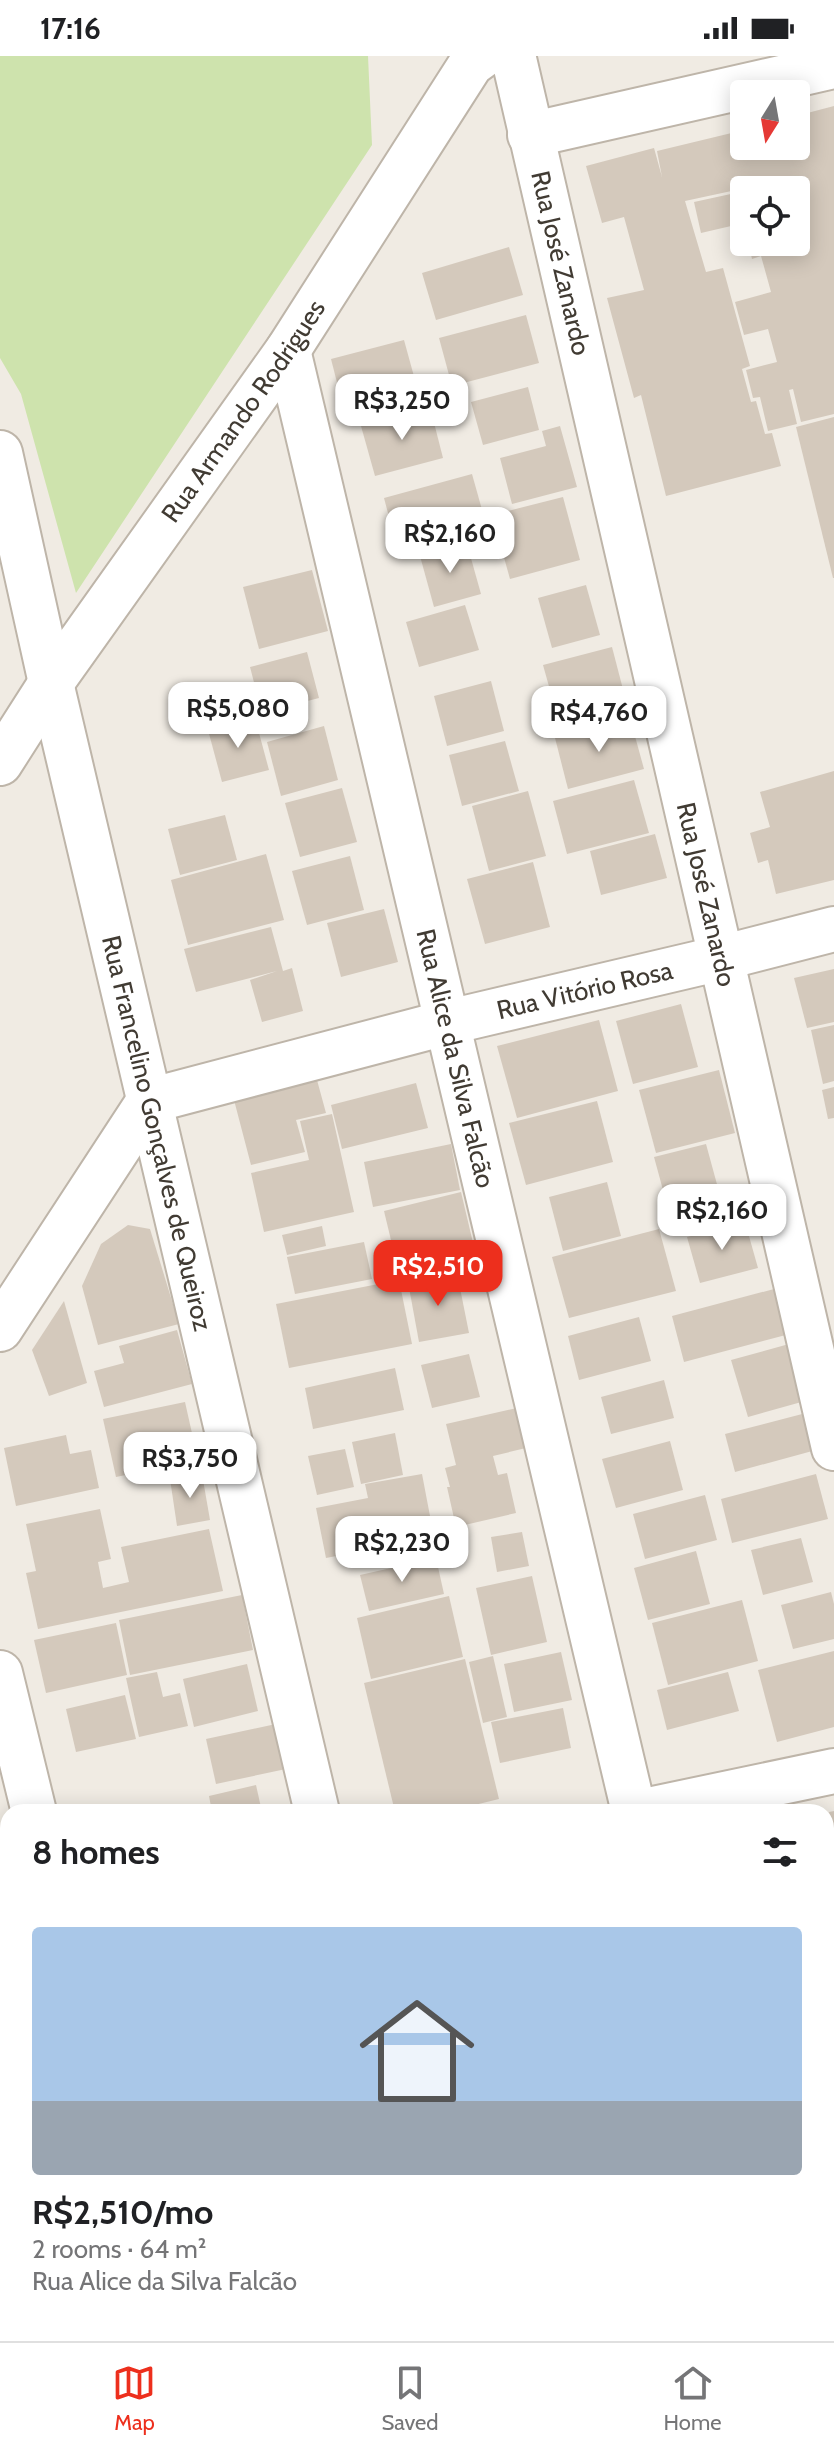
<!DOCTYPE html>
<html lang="en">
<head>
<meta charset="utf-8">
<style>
  body { margin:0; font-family:Cabin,sans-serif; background:#f2f2f2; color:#202124; height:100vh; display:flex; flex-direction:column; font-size:30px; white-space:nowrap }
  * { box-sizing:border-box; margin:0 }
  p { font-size:26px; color:#757577 }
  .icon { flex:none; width:44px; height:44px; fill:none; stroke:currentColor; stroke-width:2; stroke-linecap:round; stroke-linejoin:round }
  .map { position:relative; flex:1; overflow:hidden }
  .details { position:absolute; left:0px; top:1748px; width:834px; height:538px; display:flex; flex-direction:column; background:#fff; border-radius:24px 24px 0 0; box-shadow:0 4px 20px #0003 }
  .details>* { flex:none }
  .needle { width:52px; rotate:191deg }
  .tools { position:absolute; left:730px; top:24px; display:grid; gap:16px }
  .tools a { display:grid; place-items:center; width:80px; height:80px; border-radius:8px; background:#fff; box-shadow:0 4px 20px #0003; font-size:40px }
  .price { position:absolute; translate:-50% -68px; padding:0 18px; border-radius:16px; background:#fff; color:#222; font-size:26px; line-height:52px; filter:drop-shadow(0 2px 4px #0008) }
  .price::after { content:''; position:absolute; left:50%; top:48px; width:24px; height:18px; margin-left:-12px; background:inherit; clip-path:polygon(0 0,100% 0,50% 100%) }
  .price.on { background:#ed2f1d; color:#fff }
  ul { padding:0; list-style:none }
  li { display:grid; align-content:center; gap:16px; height:424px; padding:0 32px }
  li+li { border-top:2px solid #e0e0e0 }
  li span { display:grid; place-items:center; height:248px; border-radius:8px; color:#555 }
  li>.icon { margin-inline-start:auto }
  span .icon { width:144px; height:144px; fill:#fffc; stroke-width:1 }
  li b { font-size:34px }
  h2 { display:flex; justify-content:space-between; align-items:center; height:96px; padding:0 32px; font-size:34px }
  .status { display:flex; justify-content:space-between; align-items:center; height:56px; padding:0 40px; background:#fff; direction:ltr }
  .status svg { height:22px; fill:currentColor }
  .tabs { display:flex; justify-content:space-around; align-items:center; height:112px; border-top:2px solid #e0e0e0; background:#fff; font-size:22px; color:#757577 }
  .tabs a { display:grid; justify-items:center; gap:4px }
  .tabs .on { color:#ed2f1d }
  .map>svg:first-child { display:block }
  .green { fill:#cee3ad }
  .building { fill:#d4c9bc }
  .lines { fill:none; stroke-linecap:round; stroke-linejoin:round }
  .minor-casing { stroke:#beb5a9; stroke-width:48 }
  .minor { stroke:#fff; stroke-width:44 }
  .labels { text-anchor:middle; stroke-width:6; stroke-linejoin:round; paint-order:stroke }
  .street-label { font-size:26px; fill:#413b33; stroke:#fff }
</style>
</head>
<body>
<div class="status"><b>17:16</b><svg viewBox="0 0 49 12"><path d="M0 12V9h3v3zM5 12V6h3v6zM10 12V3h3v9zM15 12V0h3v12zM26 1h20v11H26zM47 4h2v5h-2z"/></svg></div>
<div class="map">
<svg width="834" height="2285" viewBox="0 0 834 2285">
  <rect width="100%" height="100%" fill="#f0ebe3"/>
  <!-- green -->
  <polygon class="green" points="0,0 368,0 372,89 76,537 21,338 0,302"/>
  <!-- building -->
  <g class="building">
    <polygon points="834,50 834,358 801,366 793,333 789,334 797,368 768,375 760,341 753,342 746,314 777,306 768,273 744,279 735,246 771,236 761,200 752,203 748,186 796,186 796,134 765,134 764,128 685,145 706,216 723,212 750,310 742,313 751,346 756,345 765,378 772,377 781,410 666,440 641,339 634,342 607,242 644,234 624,161 602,167 586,110 654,92 662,121 657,95 744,74 744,90 796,90 796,60"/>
    <polygon points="740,136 744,167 701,177 694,146"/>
    <polygon points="509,191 523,239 436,264 422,217"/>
    <polygon points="526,259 539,307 452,330 439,282"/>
    <polygon points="404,284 418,335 344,354 331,303"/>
    <polygon points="528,331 539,374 483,389 471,346"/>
    <polygon points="430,351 443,402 375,420 361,370"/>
    <polygon points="834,361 834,522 833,522 796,371"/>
    <polygon points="560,370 577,431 512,448 500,402 546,390 542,375"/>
    <polygon points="472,418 486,468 397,491 384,442"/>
    <polygon points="563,441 580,504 510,523 492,459"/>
    <polygon points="467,488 481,538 434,551 420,500"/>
    <polygon points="312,514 328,575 259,593 243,531"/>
    <polygon points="586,529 600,579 552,592 538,542"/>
    <polygon points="465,549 479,594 419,611 406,566"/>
    <polygon points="612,591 625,641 557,659 543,609"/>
    <polygon points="307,596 319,642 262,657 250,611"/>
    <polygon points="491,625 504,675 447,690 434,640"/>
    <polygon points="255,662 269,714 222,726 208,674"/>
    <polygon points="630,662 644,713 568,733 555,682"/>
    <polygon points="324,670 338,724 281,740 267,686"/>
    <polygon points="505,685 519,735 462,750 449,699"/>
    <polygon points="834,715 834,824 776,838 768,804 758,807 750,777 770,771 760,736"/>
    <polygon points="634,724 649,777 567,798 553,745"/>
    <polygon points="342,732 357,786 300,801 285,747"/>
    <polygon points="528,735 546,800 489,815 472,750"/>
    <polygon points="225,759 237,804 180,819 168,773"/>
    <polygon points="655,778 667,822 601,839 590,795"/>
    <polygon points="266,798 284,864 188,889 171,824"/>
    <polygon points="350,800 364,854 307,869 292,815"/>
    <polygon points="533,806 550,871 485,888 467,823"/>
    <polygon points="384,853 398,906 341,921 327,867"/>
    <polygon points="271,871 283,915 292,912 303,955 262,966 250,924 277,915 196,936 184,893"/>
    <polygon points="834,913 834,966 807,972 794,922"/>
    <polygon points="681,948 698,1011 633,1028 616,965"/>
    <polygon points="599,964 618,1035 517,1062 497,990"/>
    <polygon points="834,969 834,1025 823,1028 811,974"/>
    <polygon points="719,1014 735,1077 656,1097 639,1034"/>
    <polygon points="317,1024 326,1057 296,1064 305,1096 251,1109 234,1044"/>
    <polygon points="416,1027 428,1072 342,1093 331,1049"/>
    <polygon points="834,1031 834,1062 828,1063 822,1034"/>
    <polygon points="597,1045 613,1106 526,1129 509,1067"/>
    <polygon points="332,1058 354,1156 264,1176 251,1117 309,1104 300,1065"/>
    <polygon points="451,1088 460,1134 373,1151 364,1106"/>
    <polygon points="706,1088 724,1154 672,1167 654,1101"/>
    <polygon points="607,1126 621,1180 563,1195 549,1141"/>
    <polygon points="461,1136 478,1208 401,1226 384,1155"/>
    <polygon points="745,1166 758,1212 700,1227 687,1181"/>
    <polygon points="128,1169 150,1173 179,1268 98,1289 82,1230 101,1188"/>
    <polygon points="322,1170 326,1190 287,1199 282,1179"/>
    <polygon points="659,1173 676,1235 569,1262 552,1201"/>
    <polygon points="364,1186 372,1223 295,1238 287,1201"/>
    <polygon points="457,1217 469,1277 419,1286 408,1226"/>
    <polygon points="399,1224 412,1288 289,1312 276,1248"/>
    <polygon points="789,1229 801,1275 684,1306 672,1260"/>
    <polygon points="64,1245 87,1327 49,1340 32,1294"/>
    <polygon points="639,1261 651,1305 579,1324 568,1280"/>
    <polygon points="177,1274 192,1328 104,1351 94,1315 124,1307 119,1290"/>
    <polygon points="789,1288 805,1345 748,1361 731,1304"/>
    <polygon points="469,1298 480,1341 432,1352 421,1309"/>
    <polygon points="395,1312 404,1354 313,1373 305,1332"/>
    <polygon points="664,1324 674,1362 611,1378 601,1341"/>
    <polygon points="185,1346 198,1404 116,1421 103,1363"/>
    <polygon points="517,1352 526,1392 493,1400 498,1419 507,1417 516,1457 456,1471 447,1431 450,1431 445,1412 456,1409 446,1368"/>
    <polygon points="806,1357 816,1394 735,1416 725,1378"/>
    <polygon points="395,1377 403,1419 361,1428 352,1386"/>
    <polygon points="66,1379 70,1398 91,1394 99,1432 16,1450 4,1392"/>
    <polygon points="670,1385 683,1434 616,1452 602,1403"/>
    <polygon points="345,1393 354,1431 317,1439 308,1400"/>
    <polygon points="202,1418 210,1464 177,1470 170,1423"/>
    <polygon points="422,1418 434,1481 326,1502 316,1452 368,1442 365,1428"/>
    <polygon points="816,1418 828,1463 732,1487 721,1443"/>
    <polygon points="705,1439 717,1484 645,1503 633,1458"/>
    <polygon points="100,1453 111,1503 98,1506 103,1532 129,1526 121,1491 209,1473 223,1535 38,1573 26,1517 36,1515 26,1468"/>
    <polygon points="522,1476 529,1510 497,1516 491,1481"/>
    <polygon points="801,1482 813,1526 763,1539 751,1494"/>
    <polygon points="696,1495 710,1548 648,1564 634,1512"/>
    <polygon points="436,1502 444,1538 369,1555 360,1519"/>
    <polygon points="532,1520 547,1586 491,1599 476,1532"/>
    <polygon points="831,1536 834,1548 834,1583 793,1593 781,1549"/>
    <polygon points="242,1539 253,1594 130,1619 119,1564"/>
    <polygon points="449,1540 463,1601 371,1623 357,1562"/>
    <polygon points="742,1544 758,1605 668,1629 652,1567"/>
    <polygon points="116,1567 127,1619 46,1637 34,1584"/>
    <polygon points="834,1595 834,1671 777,1686 758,1614"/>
    <polygon points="561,1596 572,1644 514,1656 504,1608"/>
    <polygon points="493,1600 507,1661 483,1667 469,1606"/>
    <polygon points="465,1603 499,1743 446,1756 395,1756 364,1627"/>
    <polygon points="247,1608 258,1655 194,1671 183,1623"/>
    <polygon points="157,1616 163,1641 180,1637 188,1670 139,1681 126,1622"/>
    <polygon points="728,1616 739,1655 667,1674 657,1634"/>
    <polygon points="125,1639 136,1683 76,1696 66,1653"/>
    <polygon points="563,1652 571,1692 500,1707 491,1666"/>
    <polygon points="276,1668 286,1713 216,1728 206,1683"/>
    <polygon points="256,1729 262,1756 212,1756 209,1740"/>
    <polygon points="834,1755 834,1775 833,1775 829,1756"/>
    <polygon points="829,1777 834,1812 826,1813 826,1778"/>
    <polygon points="834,1815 834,1875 826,1877 826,1817"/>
    <polygon points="826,1880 834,1909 834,1946 826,1948"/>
    <polygon points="834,1952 834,2024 826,2026 826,1953"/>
    <polygon points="834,2029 834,2081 826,2082 826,2030"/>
    <polygon points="834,2084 834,2148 826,2150 826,2086"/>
    <polygon points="0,2155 8,2158 8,2199 4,2208 0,2206"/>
    <polygon points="834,2158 834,2199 826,2201 826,2159"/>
    <polygon points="834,2201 834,2266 826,2268 826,2203"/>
    <polygon points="834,2268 834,2285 816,2285 814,2278 826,2278 826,2270"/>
    <polygon points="226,2278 309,2278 311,2285 228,2285"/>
    <polygon points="330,2278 395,2278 397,2285 331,2285"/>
    <polygon points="533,2278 695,2278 695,2279 667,2285 535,2285"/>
  </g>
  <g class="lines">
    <defs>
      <g id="minor">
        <path id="s1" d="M 508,0 L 514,3 L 834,1392"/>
        <polyline points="530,79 834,10"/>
        <path id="s2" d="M 288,294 L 634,1756"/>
        <path id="s3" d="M 0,397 L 51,627 L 317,1756"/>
        <path id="s4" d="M 0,707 L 51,627 L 288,294 L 471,8 L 482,0"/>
        <path id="s5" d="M 0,1273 L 149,1045 L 449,966 L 721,902 L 834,873"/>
        <polyline points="0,1617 34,1756"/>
        <polyline points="639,1756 834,1715"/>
        <polyline points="159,2278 161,2285"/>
        <polyline points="440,2278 442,2285"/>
        <polyline points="763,2278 765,2285"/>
      </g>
    </defs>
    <!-- minor casing -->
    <use href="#minor" class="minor-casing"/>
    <!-- minor -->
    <use href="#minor" class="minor"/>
  </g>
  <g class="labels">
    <!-- street labels -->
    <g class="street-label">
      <text dy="9" stroke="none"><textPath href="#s1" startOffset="216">Rua José Zanardo</textPath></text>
      <text dy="9" stroke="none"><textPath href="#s4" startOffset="428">Rua Armando Rodrigues</textPath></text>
      <text dy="9" stroke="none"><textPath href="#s1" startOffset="864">Rua José Zanardo</textPath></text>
      <text dy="9" stroke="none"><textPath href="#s5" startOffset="722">Rua Vitório Rosa</textPath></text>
      <text dy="9" stroke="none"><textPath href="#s2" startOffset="728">Rua Alice da Silva Falcão</textPath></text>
      <text dy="9" stroke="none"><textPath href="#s3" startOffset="698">Rua Francelino Gonçalves de Queiroz</textPath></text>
    </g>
  </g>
</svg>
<div class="tools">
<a><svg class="needle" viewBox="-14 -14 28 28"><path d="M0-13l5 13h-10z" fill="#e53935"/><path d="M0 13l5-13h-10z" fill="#757577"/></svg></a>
<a><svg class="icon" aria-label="locate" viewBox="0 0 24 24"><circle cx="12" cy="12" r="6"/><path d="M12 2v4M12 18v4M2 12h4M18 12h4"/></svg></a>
</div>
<b class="price" style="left:402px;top:386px">R$3,250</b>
<b class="price" style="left:450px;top:519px">R$2,160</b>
<b class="price" style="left:238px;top:694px">R$5,080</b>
<b class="price" style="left:599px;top:698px">R$4,760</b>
<b class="price" style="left:722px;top:1196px">R$2,160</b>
<b class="price on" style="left:438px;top:1252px">R$2,510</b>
<b class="price" style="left:190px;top:1444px">R$3,750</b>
<b class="price" style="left:402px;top:1528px">R$2,230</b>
<section class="details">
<h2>8 homes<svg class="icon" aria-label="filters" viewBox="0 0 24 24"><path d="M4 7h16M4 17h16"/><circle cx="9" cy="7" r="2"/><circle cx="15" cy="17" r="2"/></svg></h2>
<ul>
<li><span style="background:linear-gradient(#a9c7e8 70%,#9aa5b1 0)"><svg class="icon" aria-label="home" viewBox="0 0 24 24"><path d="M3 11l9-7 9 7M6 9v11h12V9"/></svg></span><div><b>R$2,510/mo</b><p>2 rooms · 64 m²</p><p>Rua Alice da Silva Falcão</p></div></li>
</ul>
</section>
</div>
<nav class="tabs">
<a class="on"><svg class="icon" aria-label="map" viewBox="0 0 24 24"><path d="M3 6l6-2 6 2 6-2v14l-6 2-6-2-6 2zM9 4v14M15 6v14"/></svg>Map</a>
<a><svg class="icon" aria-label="saved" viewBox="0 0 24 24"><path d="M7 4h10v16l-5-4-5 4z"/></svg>Saved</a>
<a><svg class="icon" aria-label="home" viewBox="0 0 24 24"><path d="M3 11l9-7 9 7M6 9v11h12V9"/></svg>Home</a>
</nav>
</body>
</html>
